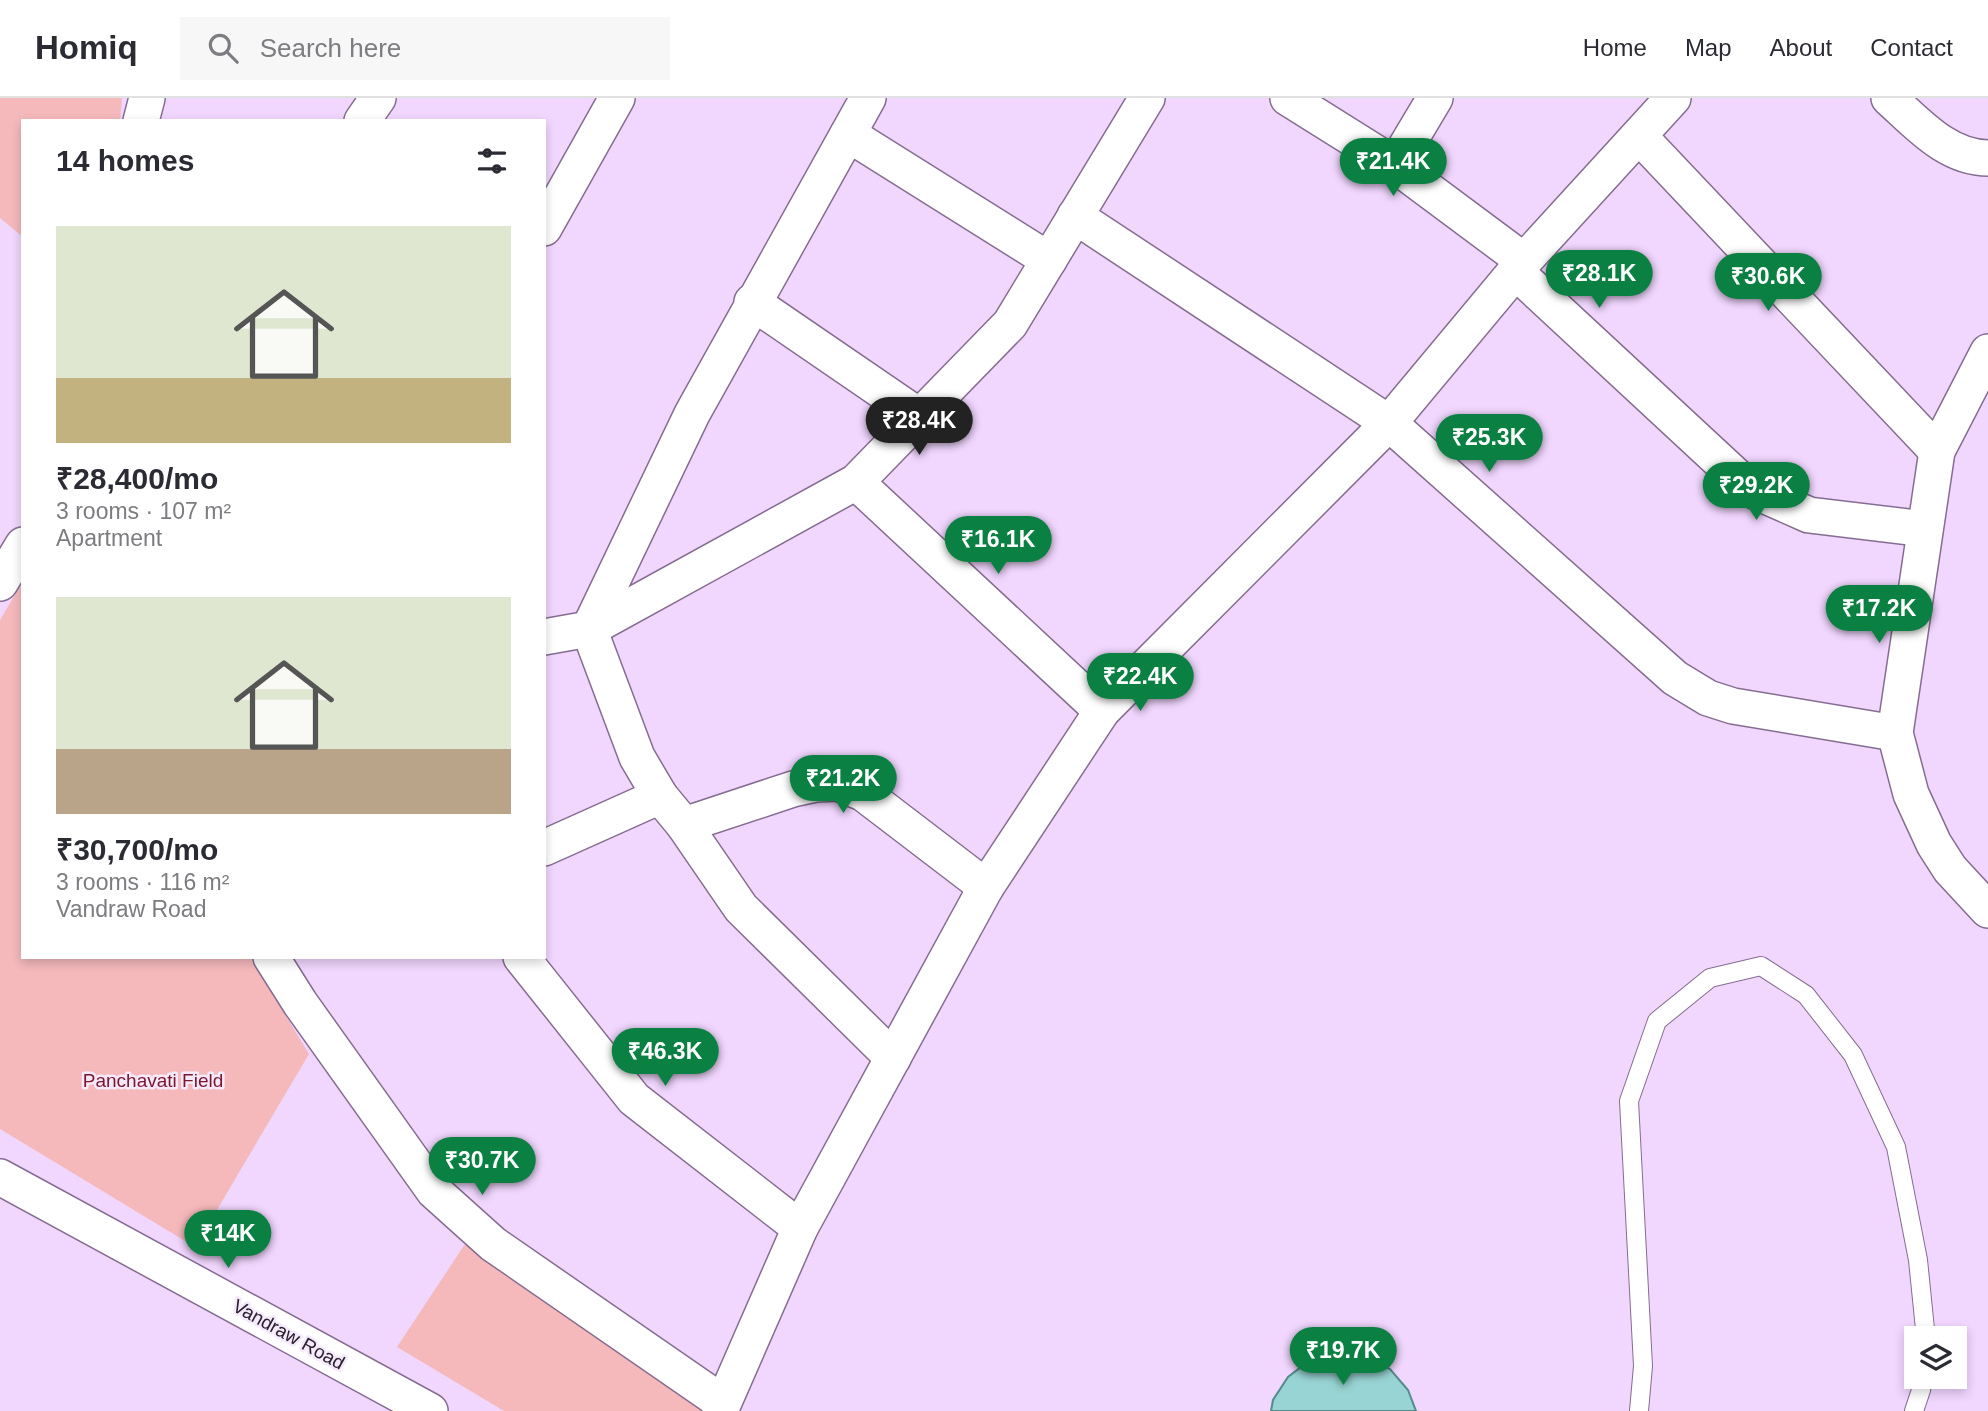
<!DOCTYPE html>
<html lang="en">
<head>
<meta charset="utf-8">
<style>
  body { margin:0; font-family:Helvetica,sans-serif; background:#f7f7f7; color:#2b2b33; height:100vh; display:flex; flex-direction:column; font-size:26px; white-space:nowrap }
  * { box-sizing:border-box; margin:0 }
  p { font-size:23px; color:#7c7c81 }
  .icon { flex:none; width:38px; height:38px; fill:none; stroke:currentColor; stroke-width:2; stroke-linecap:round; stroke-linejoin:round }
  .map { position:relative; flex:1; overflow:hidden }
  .drawer { position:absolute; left:21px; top:21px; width:525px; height:840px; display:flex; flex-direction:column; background:#fff; border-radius:0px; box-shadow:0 4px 10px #0003 }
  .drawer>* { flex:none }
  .controls { position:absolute; left:1904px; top:1228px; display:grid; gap:14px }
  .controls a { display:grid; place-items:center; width:63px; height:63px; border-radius:0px; background:#fff; box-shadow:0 4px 10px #0003; font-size:35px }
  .price { position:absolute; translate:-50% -60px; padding:0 16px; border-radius:24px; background:#0b8043; color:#fff; font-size:23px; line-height:46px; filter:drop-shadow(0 2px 4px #0008) }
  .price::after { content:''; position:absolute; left:50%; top:42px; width:21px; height:16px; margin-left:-10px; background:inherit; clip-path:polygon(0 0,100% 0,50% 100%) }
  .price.on { background:#222; color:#fff }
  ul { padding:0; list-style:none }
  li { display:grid; align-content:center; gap:14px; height:371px; padding:0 35px }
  li span { display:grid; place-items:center; height:217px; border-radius:0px; color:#555 }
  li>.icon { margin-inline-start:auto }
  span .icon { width:126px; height:126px; fill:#fffc; stroke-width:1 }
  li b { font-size:30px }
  h2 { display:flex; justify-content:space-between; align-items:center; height:84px; padding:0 35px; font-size:30px }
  header { display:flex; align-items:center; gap:42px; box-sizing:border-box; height:98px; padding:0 35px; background:#fff; border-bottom:2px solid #e1e1e2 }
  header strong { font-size:33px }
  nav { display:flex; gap:38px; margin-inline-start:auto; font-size:24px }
  .search { width:490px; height:63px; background:#f7f7f7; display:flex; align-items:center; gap:18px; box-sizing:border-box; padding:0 24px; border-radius:0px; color:#7c7c81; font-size:26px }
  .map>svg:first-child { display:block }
  .green { fill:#f5b9bc }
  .building { fill:#98d4d3; stroke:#528c8b; stroke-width:2 }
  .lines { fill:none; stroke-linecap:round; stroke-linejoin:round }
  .service-casing { stroke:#856d91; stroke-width:20 }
  .minor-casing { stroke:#856d91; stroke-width:38 }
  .service { stroke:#fff; stroke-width:18 }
  .minor { stroke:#fff; stroke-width:35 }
  .labels { text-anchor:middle; stroke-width:5; stroke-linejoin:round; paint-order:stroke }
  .park-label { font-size:19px; fill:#7d162c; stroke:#f5eafb }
  .street-label { font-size:19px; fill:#2b202f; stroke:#f5eafb }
</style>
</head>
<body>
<header>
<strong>Homiq</strong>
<div class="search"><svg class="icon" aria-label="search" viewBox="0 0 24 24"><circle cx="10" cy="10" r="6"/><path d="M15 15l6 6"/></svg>Search here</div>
<nav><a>Home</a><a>Map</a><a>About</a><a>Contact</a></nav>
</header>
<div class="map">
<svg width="1988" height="1313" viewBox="0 0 1988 1313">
  <rect width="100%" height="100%" fill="#f1d6fe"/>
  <!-- green -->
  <g class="green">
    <polygon points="0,0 122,0 120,23 23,23 23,139 0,120"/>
    <polygon points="23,483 23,859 250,859 309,956 195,1149 0,1031 0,522"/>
    <polygon points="467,1143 557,1213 705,1311 703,1313 504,1313 397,1249"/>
  </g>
  <!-- building -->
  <polygon class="building" points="1337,1255 1365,1258 1390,1271 1408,1292 1416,1313 1271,1313 1273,1302 1288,1279 1310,1262"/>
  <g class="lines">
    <defs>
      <g id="service">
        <polyline points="1639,1313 1643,1268 1629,1003 1657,923 1710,880 1761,868 1806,897 1853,957 1896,1049 1918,1162 1926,1241"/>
        <polyline points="1914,1313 1921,1292 1923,1279"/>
      </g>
      <g id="minor">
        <polyline points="868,0 692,316 589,531 637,659 660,698 684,727 741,810 893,960"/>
        <polyline points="1288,0 1395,67 1524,163"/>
        <path d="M 1889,0 C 1917,25 1947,60 1988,60"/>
        <polyline points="141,23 147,0"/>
        <polyline points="362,23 378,0"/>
        <polyline points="848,36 1049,162"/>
        <polyline points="1639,38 1937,353"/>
        <polyline points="1395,67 1435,0"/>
        <polyline points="1075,118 1389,325 1675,580 1708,600 1733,608 1895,635"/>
        <polyline points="544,130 617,0"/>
        <polyline points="1515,173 1750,391 1809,417 1925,431"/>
        <polyline points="752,204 920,319"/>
        <polyline points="1988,254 1937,353 1895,635 1911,696 1934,746 1950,771 1988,812"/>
        <polyline points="856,384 1102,613"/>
        <polyline points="0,485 23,447"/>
        <polyline points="544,539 589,531 856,384 1010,226 1147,0"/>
        <polyline points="684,727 793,691 816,686 838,685 863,695 986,789"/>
        <polyline points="544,750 660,698"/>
        <polyline points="271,859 300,905 434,1093 493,1146 723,1305"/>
        <polyline points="521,859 634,1001 800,1130"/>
        <polyline points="0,1079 430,1313"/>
        <polyline points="720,1313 800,1130 986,789 1102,613 1389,325 1524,163 1673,0"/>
      </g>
    </defs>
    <!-- service casing -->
    <use href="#service" class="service-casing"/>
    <!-- minor casing -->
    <use href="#minor" class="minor-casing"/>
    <!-- service -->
    <use href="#service" class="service"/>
    <!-- minor -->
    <use href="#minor" class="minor"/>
  </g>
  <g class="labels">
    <!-- park labels -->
    <g class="park-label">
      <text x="153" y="989">Panchavati Field</text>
    </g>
    <!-- street labels -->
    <g class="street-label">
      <text transform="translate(289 1236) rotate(29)" y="7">Vandraw Road</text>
    </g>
  </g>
</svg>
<div class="controls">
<a><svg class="icon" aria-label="layers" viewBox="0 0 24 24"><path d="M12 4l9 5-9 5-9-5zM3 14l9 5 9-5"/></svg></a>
</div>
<b class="price" style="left:1393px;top:100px">₹21.4K</b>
<b class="price" style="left:1599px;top:212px">₹28.1K</b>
<b class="price" style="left:1768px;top:215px">₹30.6K</b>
<b class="price on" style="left:919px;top:359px">₹28.4K</b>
<b class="price" style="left:1489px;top:376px">₹25.3K</b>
<b class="price" style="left:1756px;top:424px">₹29.2K</b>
<b class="price" style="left:998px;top:478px">₹16.1K</b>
<b class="price" style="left:1879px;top:547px">₹17.2K</b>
<b class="price" style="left:1140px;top:615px">₹22.4K</b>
<b class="price" style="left:843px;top:717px">₹21.2K</b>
<b class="price" style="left:665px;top:990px">₹46.3K</b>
<b class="price" style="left:482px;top:1099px">₹30.7K</b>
<b class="price" style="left:228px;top:1172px">₹14K</b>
<b class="price" style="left:1343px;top:1289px">₹19.7K</b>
<section class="drawer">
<h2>14 homes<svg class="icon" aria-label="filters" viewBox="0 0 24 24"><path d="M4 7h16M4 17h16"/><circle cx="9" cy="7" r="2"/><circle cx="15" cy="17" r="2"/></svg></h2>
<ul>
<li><span style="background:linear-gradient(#dfe7d0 70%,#c2b280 0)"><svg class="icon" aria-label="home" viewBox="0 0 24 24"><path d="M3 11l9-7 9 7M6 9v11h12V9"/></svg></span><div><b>₹28,400/mo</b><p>3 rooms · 107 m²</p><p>Apartment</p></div></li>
<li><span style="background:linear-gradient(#dfe7d0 70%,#b9a48a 0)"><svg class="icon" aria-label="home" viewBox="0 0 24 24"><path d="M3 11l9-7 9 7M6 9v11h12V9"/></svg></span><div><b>₹30,700/mo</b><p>3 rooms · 116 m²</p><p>Vandraw Road</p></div></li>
</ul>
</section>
</div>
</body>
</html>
